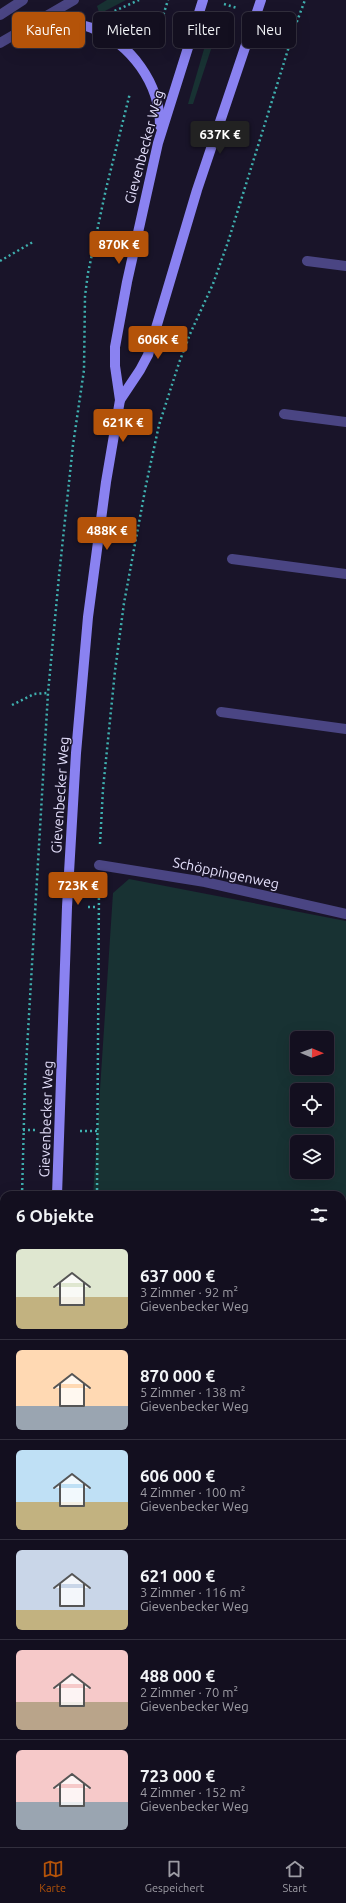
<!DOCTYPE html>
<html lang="de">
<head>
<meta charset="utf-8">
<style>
  body { margin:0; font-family:Ubuntu,sans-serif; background:#1c1828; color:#f1f3f6; height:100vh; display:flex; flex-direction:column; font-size:15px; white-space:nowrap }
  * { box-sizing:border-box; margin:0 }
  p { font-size:13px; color:#9d9ca4 }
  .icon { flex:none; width:22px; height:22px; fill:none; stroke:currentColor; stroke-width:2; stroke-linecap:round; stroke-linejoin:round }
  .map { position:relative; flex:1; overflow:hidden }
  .details { position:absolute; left:0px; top:1191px; width:346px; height:656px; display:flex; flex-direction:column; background:#130f1f; border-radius:12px 12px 0 0; box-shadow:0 4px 16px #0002,0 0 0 1px #322f3d }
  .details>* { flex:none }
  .banner { position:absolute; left:12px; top:12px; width:322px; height:36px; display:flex; gap:8px }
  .needle { width:26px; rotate:91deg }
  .controls { position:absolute; left:290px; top:1031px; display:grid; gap:8px }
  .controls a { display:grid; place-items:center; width:44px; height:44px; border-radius:6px; background:#130f1f; box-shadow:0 4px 16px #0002,0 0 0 1px #322f3d; font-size:20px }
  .price { position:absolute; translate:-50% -34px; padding:0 9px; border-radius:4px; background:#b45309; color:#fff; font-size:13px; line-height:26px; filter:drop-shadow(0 1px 2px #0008) }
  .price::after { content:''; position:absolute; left:50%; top:24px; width:12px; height:9px; margin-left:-6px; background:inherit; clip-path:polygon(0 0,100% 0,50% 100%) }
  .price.selected { background:#222; color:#fff }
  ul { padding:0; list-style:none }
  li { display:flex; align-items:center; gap:12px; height:100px; padding:0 16px }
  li+li { border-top:1px solid #322f3d }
  li span { display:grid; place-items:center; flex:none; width:112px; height:80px; border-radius:6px; color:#555 }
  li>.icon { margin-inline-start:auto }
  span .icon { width:48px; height:48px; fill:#fffc; stroke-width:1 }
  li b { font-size:17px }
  h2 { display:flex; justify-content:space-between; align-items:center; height:48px; padding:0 16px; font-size:17px }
  .pill { padding:0 14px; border-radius:6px; background:#130f1f; box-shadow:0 4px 16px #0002,0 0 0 1px #322f3d; font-size:14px; line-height:36px }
  .pill.selected { background:#b45309; color:#fff }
  .tab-bar { display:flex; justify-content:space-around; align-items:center; height:56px; border-top:1px solid #322f3d; background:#130f1f; font-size:11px; color:#9d9ca4 }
  .tab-bar a { display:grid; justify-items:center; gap:2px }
  .tab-bar .selected { color:#b45309 }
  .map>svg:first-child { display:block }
  .green { fill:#183233; fill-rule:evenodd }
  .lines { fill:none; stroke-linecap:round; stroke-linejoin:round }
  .path { stroke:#3fb0af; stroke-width:2.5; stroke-dasharray:2 3; stroke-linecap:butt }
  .service { stroke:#4a4583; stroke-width:10 }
  .tertiary { stroke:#4a4583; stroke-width:10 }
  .secondary { stroke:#8a82f1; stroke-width:10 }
  .labels { text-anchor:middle; stroke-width:3; stroke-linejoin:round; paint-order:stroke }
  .street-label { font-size:14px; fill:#e5e0fc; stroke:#191429 }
</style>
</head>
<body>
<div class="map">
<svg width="346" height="1847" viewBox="0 0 346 1847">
  <rect width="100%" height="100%" fill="#191429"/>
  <!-- green -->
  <g class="green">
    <polygon points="107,0 126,0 103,12 99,12 97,6"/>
    <polygon points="211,31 216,34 193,104 188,104 209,32"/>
    <path d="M 129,879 L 346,921 L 346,1847 L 48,1847 L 49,1843 L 342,1843 L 342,1195 L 93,1195 L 113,893 ZM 297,1038 L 327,1038 L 327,1068 L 297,1068 ZM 297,1090 L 327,1090 L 327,1120 L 297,1120 ZM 297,1142 L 327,1142 L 327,1172 L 297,1172 Z"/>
  </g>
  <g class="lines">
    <!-- path -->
    <g class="path">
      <polyline points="224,4 237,8"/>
      <polyline points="110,13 139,0"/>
      <polyline points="276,19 296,24"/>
      <polyline points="153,48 168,0"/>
      <polyline points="0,261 33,242"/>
      <polyline points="12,705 34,694 48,693"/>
      <polyline points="100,844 103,789 115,671 124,603 146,485 159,425 179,363 190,334 213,284 228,242 296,24 305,0"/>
      <polyline points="88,907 98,907"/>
      <polyline points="23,1130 37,1130"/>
      <polyline points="80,1131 98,1131"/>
      <polyline points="22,1195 25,1083 48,693 59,576 73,445 84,370 85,296 88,273 106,189 130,93"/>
      <polyline points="97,1195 99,887"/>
      <polyline points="0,1202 4,1202"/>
      <polyline points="0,1640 4,1571"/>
      <polyline points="41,1847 42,1843"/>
    </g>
    <!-- service -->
    <g class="service">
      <polyline points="307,261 346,266"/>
      <polyline points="284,414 346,422"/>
      <polyline points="232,559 346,574"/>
      <polyline points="221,712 346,729"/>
      <polyline points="99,865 205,882 346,914"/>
      <polyline points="0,1240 4,1240"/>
    </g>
    <!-- tertiary -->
    <g class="tertiary">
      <polyline points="0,15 23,0"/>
      <polyline points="0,43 74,0"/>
    </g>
    <!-- secondary -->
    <g class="secondary">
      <path d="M 37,20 C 56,21 75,22 92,28 C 131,44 160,83 160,126"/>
      <polyline points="120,400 140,370 148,355 197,190 261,0"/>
      <polyline points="57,1195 67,907 76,753 88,617 106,482 120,400 115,366 115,347 127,282 158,143 203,0"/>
      <polyline points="1,1847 4,1839"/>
    </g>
  </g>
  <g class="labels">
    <!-- street labels -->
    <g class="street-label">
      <text transform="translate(144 147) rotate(-75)" y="5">Gievenbecker Weg</text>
      <text transform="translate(60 795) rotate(-86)" y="5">Gievenbecker Weg</text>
      <text transform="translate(226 873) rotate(12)" y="5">Schöppingenweg</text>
      <text transform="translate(46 1119) rotate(-88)" y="5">Gievenbecker Weg</text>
    </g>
  </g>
</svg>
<div class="controls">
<a><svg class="needle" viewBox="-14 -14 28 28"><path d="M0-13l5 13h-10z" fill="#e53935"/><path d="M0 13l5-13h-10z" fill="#9d9ca4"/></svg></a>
<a><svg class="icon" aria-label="locate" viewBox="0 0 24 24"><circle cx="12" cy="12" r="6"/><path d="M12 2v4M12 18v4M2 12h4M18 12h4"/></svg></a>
<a><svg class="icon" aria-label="layers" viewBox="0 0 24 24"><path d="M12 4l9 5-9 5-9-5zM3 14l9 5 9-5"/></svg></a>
</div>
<b class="price selected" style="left:220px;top:155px">637K €</b>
<b class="price" style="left:119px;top:265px">870K €</b>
<b class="price" style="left:158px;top:360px">606K €</b>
<b class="price" style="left:123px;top:443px">621K €</b>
<b class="price" style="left:107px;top:551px">488K €</b>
<b class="price" style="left:78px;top:906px">723K €</b>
<div class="banner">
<a class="pill selected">Kaufen</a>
<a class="pill">Mieten</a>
<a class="pill">Filter</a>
<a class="pill">Neu</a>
</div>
<section class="details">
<h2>6 Objekte<svg class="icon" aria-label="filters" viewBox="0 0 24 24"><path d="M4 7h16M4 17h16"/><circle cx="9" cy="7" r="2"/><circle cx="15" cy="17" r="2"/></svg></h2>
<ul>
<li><span style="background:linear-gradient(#dfe7d0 60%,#c2b280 0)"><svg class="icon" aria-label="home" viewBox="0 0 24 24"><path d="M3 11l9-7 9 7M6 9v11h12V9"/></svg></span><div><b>637 000 €</b><p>3 Zimmer · 92 m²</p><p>Gievenbecker Weg</p></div></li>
<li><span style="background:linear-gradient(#ffd9b3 70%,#9aa5b1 0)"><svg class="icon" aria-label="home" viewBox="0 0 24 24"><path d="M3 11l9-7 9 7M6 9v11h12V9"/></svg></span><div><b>870 000 €</b><p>5 Zimmer · 138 m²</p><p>Gievenbecker Weg</p></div></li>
<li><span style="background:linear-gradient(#bfe0f5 65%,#c2b280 0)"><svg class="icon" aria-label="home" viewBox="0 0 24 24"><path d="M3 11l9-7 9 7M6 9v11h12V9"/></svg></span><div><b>606 000 €</b><p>4 Zimmer · 100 m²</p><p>Gievenbecker Weg</p></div></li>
<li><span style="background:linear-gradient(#c9d6e8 75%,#c2b280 0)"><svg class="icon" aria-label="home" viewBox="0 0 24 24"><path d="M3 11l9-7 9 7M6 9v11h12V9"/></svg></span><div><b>621 000 €</b><p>3 Zimmer · 116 m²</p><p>Gievenbecker Weg</p></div></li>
<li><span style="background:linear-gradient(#f6c9c9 65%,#b9a48a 0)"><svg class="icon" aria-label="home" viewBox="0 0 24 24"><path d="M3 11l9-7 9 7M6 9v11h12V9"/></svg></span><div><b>488 000 €</b><p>2 Zimmer · 70 m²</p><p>Gievenbecker Weg</p></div></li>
<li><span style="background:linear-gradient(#f6c9c9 65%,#9aa5b1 0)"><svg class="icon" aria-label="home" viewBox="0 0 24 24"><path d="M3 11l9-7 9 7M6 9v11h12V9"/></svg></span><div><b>723 000 €</b><p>4 Zimmer · 152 m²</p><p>Gievenbecker Weg</p></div></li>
</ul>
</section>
</div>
<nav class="tab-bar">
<a class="selected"><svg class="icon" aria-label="map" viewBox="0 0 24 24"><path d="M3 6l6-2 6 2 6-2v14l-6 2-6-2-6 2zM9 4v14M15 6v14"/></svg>Karte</a>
<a><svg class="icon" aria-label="saved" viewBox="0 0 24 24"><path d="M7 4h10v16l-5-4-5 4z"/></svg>Gespeichert</a>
<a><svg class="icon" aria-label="home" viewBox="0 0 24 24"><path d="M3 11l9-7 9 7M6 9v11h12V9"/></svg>Start</a>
</nav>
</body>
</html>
